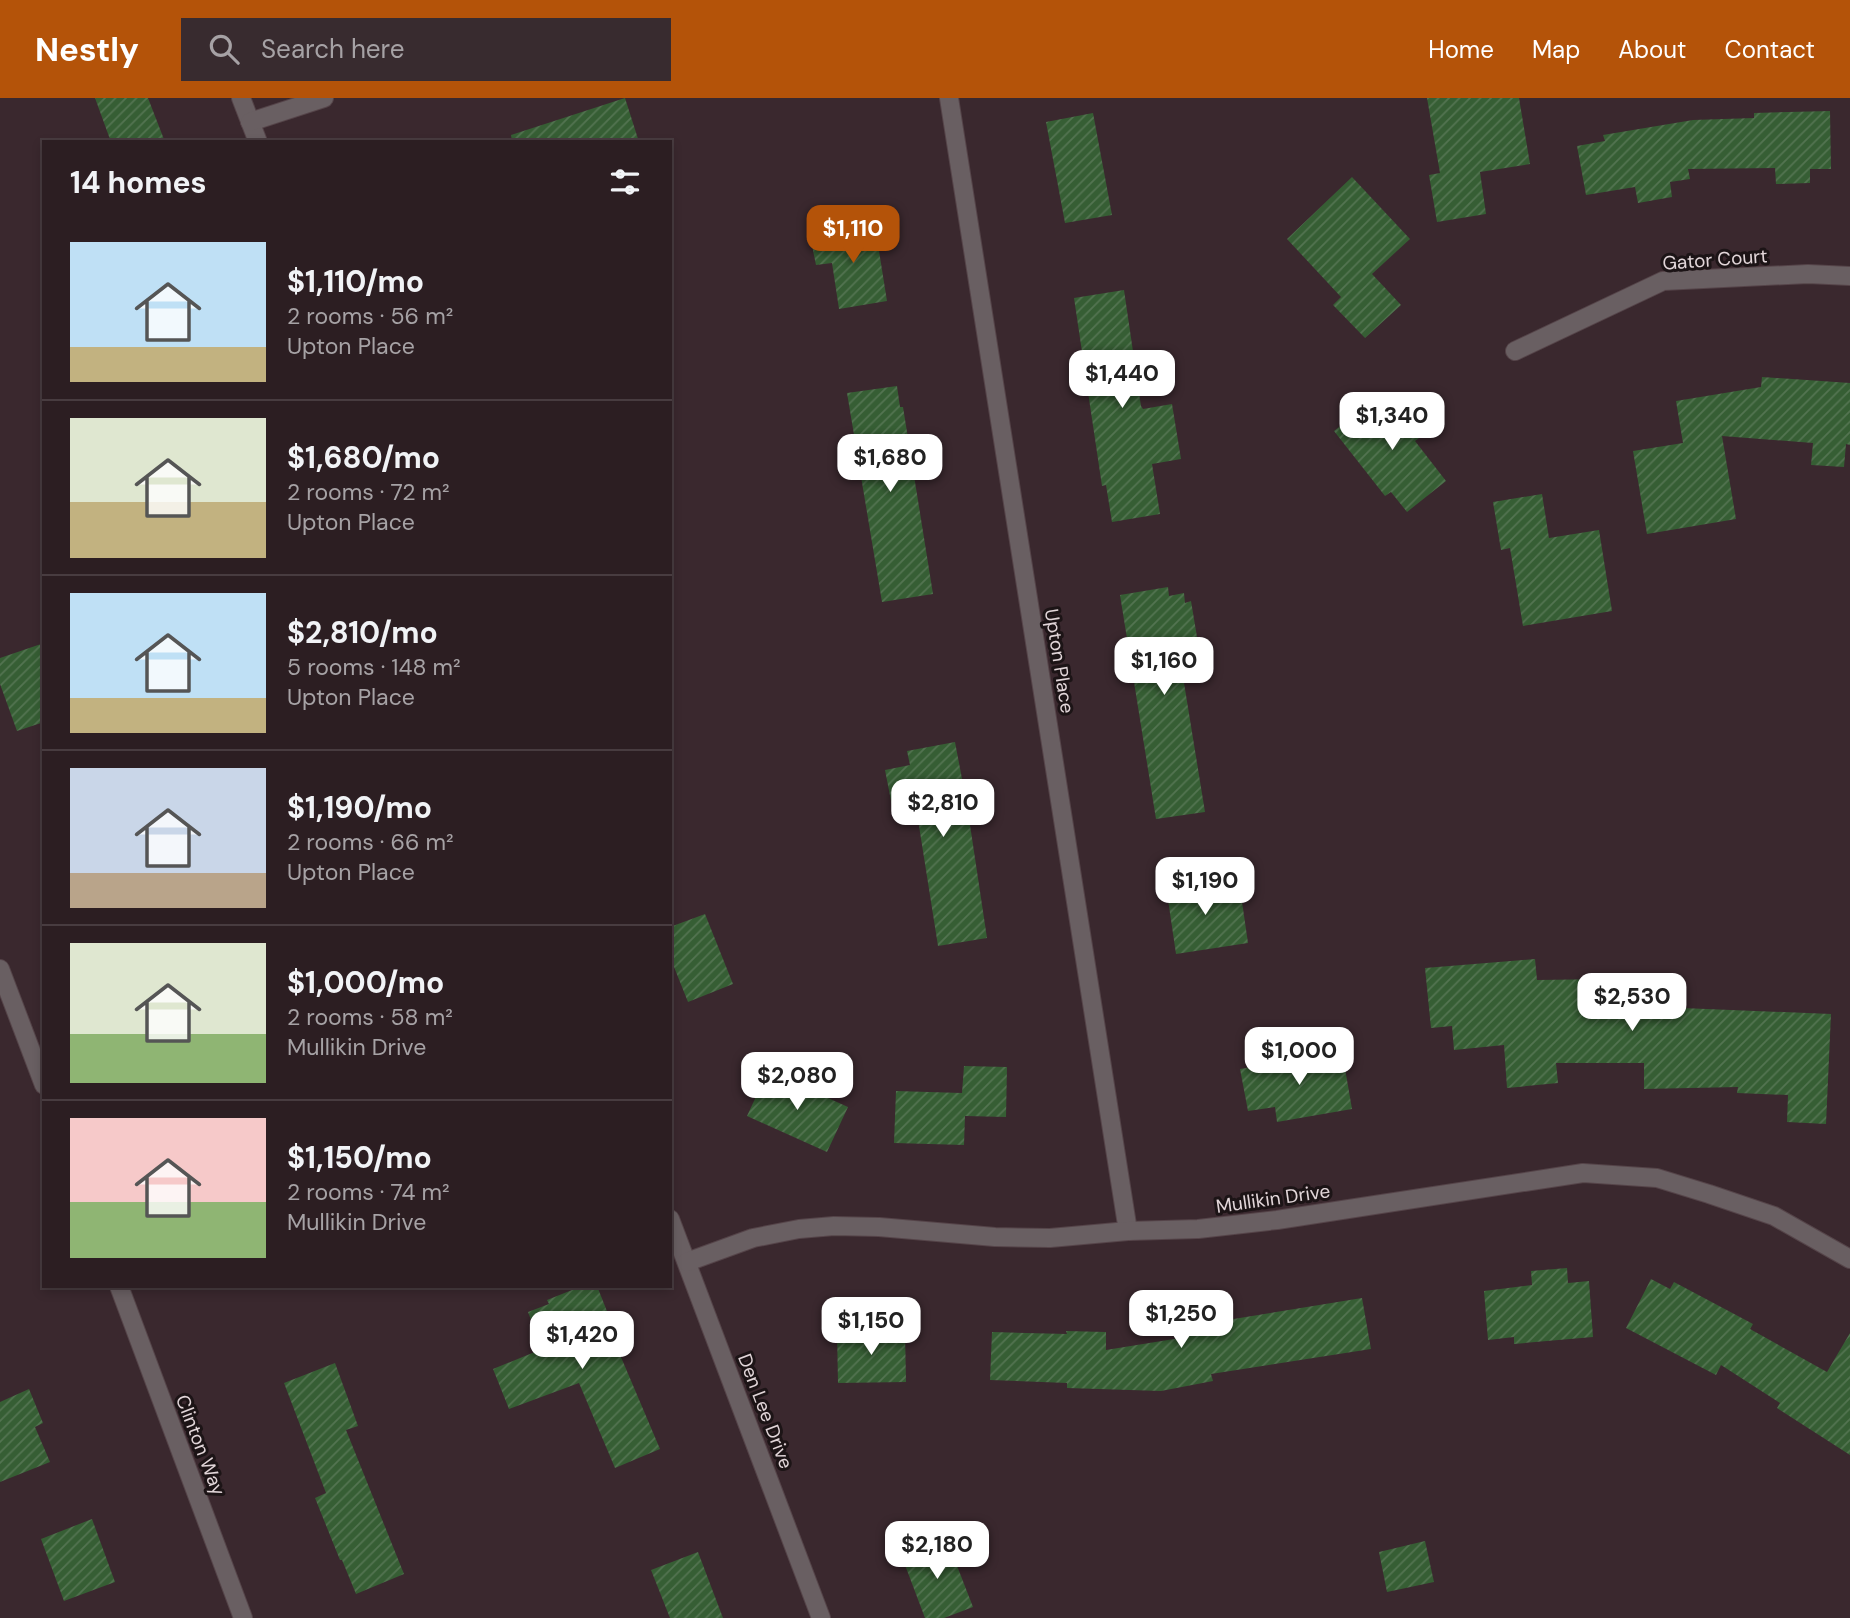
<!DOCTYPE html>
<html lang="en">
<head>
<meta charset="utf-8">
<style>
  body { margin:0; font-family:"DM Sans",sans-serif; background:#382b2f; color:#f1f3f6; height:100vh; display:flex; flex-direction:column; font-size:26px; white-space:nowrap }
  * { box-sizing:border-box; margin:0 }
  p { font-size:23px; color:#a6a2a5 }
  .icon { flex:none; width:38px; height:38px; fill:none; stroke:currentColor; stroke-width:2; stroke-linecap:round; stroke-linejoin:round }
  .map { position:relative; flex:1; overflow:hidden }
  .panel { position:absolute; left:42px; top:42px; width:630px; height:1148px; display:flex; flex-direction:column; background:#2c1e22; border-radius:0px; box-shadow:0 4px 10px #0003,0 0 0 2px #483c40 }
  .panel>* { flex:none }
  .price { position:absolute; translate:-50% -60px; padding:0 16px; border-radius:14px; background:#fff; color:#222; font-size:23px; line-height:46px; filter:drop-shadow(0 2px 4px #0008) }
  .price::after { content:''; position:absolute; left:50%; top:42px; width:21px; height:16px; margin-left:-10px; background:inherit; clip-path:polygon(0 0,100% 0,50% 100%) }
  .price.on { background:#b45309; color:#fff }
  ul { padding:0; list-style:none }
  li { display:flex; align-items:center; gap:21px; height:175px; padding:0 28px }
  li+li { border-top:2px solid #483c40 }
  li span { display:grid; place-items:center; flex:none; width:196px; height:140px; border-radius:0px; color:#555 }
  li>.icon { margin-inline-start:auto }
  span .icon { width:84px; height:84px; fill:#fffc; stroke-width:1 }
  li b { font-size:30px }
  h2 { display:flex; justify-content:space-between; align-items:center; height:84px; padding:0 28px; font-size:30px }
  header { display:flex; align-items:center; gap:42px; box-sizing:border-box; height:98px; padding:0 35px; background:#b45309; color:#fff }
  header strong { font-size:33px }
  nav { display:flex; gap:38px; margin-inline-start:auto; font-size:24px }
  .search { width:490px; height:63px; background:#382b2f; display:flex; align-items:center; gap:18px; box-sizing:border-box; padding:0 24px; border-radius:0px; color:#a6a2a5; font-size:26px }
  .map>svg:first-child { display:block }
  .building { fill:url(#building-hatch) }
  .lines { fill:none; stroke-linecap:round; stroke-linejoin:round }
  .street-casing { stroke:#554449; stroke-width:20 }
  .street { stroke:#695f62; stroke-width:18 }
  .labels { text-anchor:middle; stroke-width:6; stroke-linejoin:round; paint-order:stroke }
  .street-label { font-size:19px; fill:#e2d6d9; stroke:#1c1416 }
</style>
</head>
<body>
<header>
<strong>Nestly</strong>
<div class="search"><svg class="icon" aria-label="search" viewBox="0 0 24 24"><circle cx="10" cy="10" r="6"/><path d="M15 15l6 6"/></svg>Search here</div>
<nav><a>Home</a><a>Map</a><a>About</a><a>Contact</a></nav>
</header>
<div class="map">
<svg width="1850" height="1520" viewBox="0 0 1850 1520">
  <defs>
    <pattern id="building-hatch" width="6" height="6" patternUnits="userSpaceOnUse" patternTransform="scale(1.75)"><rect width="6" height="6" fill="#365e34"/><path d="M-1 1l2-2M0 6l6-6M5 7l2-2" fill="none" stroke="#537451"/></pattern>
  </defs>
  <rect width="100%" height="100%" fill="#3a282e"/>
  <!-- building -->
  <g class="building">
    <polygon points="95,0 148,0 165,44 111,44"/>
    <polygon points="625,0 639,44 512,44 511,37"/>
    <polygon points="1427,0 1519,0 1530,66 1480,74 1486,116 1437,124 1429,77 1440,75"/>
    <polygon points="1830,13 1831,71 1810,71 1810,85 1776,86 1775,70 1688,71 1690,81 1670,84 1672,99 1638,105 1635,89 1586,97 1577,48 1605,43 1603,37 1693,22 1754,20 1754,15"/>
    <polygon points="1093,15 1112,117 1065,125 1046,24"/>
    <polygon points="1352,79 1410,141 1372,176 1401,207 1365,240 1333,207 1341,199 1287,141"/>
    <polygon points="875,128 887,203 839,211 832,165 816,167 810,138"/>
    <polygon points="1124,192 1141,308 1143,311 1172,306 1181,361 1152,366 1160,416 1112,424 1106,387 1102,388 1074,200"/>
    <polygon points="1762,279 1850,285 1850,347 1846,346 1844,369 1811,367 1813,345 1722,338 1736,421 1647,436 1633,353 1683,345 1676,303 1761,289"/>
    <polygon points="897,288 900,309 903,309 933,496 882,504 847,295"/>
    <polygon points="1380,297 1394,316 1406,306 1427,334 1415,343 1446,383 1407,414 1391,394 1385,398 1334,333"/>
    <polygon points="1542,396 1549,440 1599,432 1612,513 1523,528 1510,450 1501,452 1493,404"/>
    <polygon points="1168,489 1169,498 1184,495 1185,505 1191,503 1198,545 1178,548 1205,714 1156,721 1120,497"/>
    <polygon points="44,545 44,624 17,633 0,586 0,560"/>
    <polygon points="955,644 967,707 987,840 938,848 916,709 893,713 885,672 910,667 907,653"/>
    <polygon points="1215,781 1218,800 1241,797 1248,845 1176,856 1166,788"/>
    <polygon points="705,816 733,886 688,904 670,859 670,829"/>
    <polygon points="1535,861 1537,882 1682,880 1682,910 1831,916 1826,1026 1787,1024 1788,997 1737,995 1738,989 1644,991 1644,965 1556,965 1558,985 1507,990 1504,947 1454,952 1452,928 1431,930 1425,870"/>
    <polygon points="1342,953 1352,1011 1277,1024 1275,1009 1248,1013 1240,971"/>
    <polygon points="964,968 1007,969 1006,1019 965,1018 964,1047 894,1045 896,993 962,995"/>
    <polygon points="768,973 848,1009 827,1054 747,1018"/>
    <polygon points="1567,1170 1568,1185 1589,1183 1593,1239 1514,1246 1514,1239 1488,1242 1484,1193 1532,1187 1531,1173"/>
    <polygon points="1651,1181 1670,1191 1674,1184 1753,1226 1750,1231 1827,1274 1850,1235 1850,1357 1777,1310 1780,1305 1721,1267 1716,1277 1626,1230"/>
    <polygon points="582,1188 597,1188 622,1251 618,1252 660,1351 615,1370 579,1285 509,1311 493,1271 542,1251 528,1214 549,1206 547,1202"/>
    <polygon points="1362,1200 1371,1251 1211,1276 1213,1283 1161,1293 1067,1290 1067,1285 990,1282 992,1234 1067,1236 1066,1233 1106,1234 1106,1252 1180,1240 1178,1230"/>
    <polygon points="905,1233 906,1284 838,1285 837,1234"/>
    <polygon points="335,1265 358,1328 346,1332 404,1476 356,1496 342,1462 340,1462 315,1400 326,1395 284,1285"/>
    <polygon points="29,1291 43,1325 35,1329 50,1364 0,1384 0,1304"/>
    <polygon points="92,1421 115,1484 64,1503 41,1441"/>
    <polygon points="947,1442 973,1509 944,1520 925,1520 902,1459"/>
    <polygon points="1425,1443 1434,1484 1387,1494 1379,1454"/>
    <polygon points="698,1454 723,1520 670,1520 651,1472"/>
  </g>
  <g class="lines">
    <defs>
      <g id="street">
        <polyline points="241,0 258,44"/>
        <polyline points="949,0 1128,1133"/>
        <polyline points="250,24 324,0"/>
        <polyline points="1515,253 1663,183 1808,176 1850,178"/>
        <polyline points="0,871 44,987"/>
        <polyline points="670,1121 821,1520"/>
        <polyline points="687,1164 753,1140 799,1131 834,1128 879,1129 995,1139 1050,1140 1128,1133 1198,1131 1277,1122 1583,1075 1657,1080 1709,1096 1774,1118 1850,1161"/>
        <polyline points="119,1188 243,1520"/>
      </g>
    </defs>
    <!-- street casing -->
    <use href="#street" class="street-casing"/>
    <!-- street -->
    <use href="#street" class="street"/>
  </g>
  <g class="labels">
    <!-- street labels -->
    <g class="street-label">
      <text transform="translate(1715 161) rotate(-4)" y="7">Gator Court</text>
      <text transform="translate(1060 563) rotate(81)" y="7">Upton Place</text>
      <text transform="translate(1273 1100) rotate(-8)" y="7">Mullikin Drive</text>
      <text transform="translate(766 1313) rotate(69)" y="7">Den Lee Drive</text>
      <text transform="translate(201 1347) rotate(69)" y="7">Clinton Way</text>
    </g>
  </g>
</svg>
<b class="price on" style="left:853px;top:167px">$1,110</b>
<b class="price" style="left:1122px;top:312px">$1,440</b>
<b class="price" style="left:1392px;top:354px">$1,340</b>
<b class="price" style="left:890px;top:396px">$1,680</b>
<b class="price" style="left:1164px;top:599px">$1,160</b>
<b class="price" style="left:943px;top:741px">$2,810</b>
<b class="price" style="left:1205px;top:819px">$1,190</b>
<b class="price" style="left:1632px;top:935px">$2,530</b>
<b class="price" style="left:1299px;top:989px">$1,000</b>
<b class="price" style="left:797px;top:1014px">$2,080</b>
<b class="price" style="left:1181px;top:1252px">$1,250</b>
<b class="price" style="left:871px;top:1259px">$1,150</b>
<b class="price" style="left:582px;top:1273px">$1,420</b>
<b class="price" style="left:937px;top:1483px">$2,180</b>
<section class="panel">
<h2>14 homes<svg class="icon" aria-label="filters" viewBox="0 0 24 24"><path d="M4 7h16M4 17h16"/><circle cx="9" cy="7" r="2"/><circle cx="15" cy="17" r="2"/></svg></h2>
<ul>
<li><span style="background:linear-gradient(#bfe0f5 75%,#c2b280 0)"><svg class="icon" aria-label="home" viewBox="0 0 24 24"><path d="M3 11l9-7 9 7M6 9v11h12V9"/></svg></span><div><b>$1,110/mo</b><p>2 rooms · 56 m²</p><p>Upton Place</p></div></li>
<li><span style="background:linear-gradient(#dfe7d0 60%,#c2b280 0)"><svg class="icon" aria-label="home" viewBox="0 0 24 24"><path d="M3 11l9-7 9 7M6 9v11h12V9"/></svg></span><div><b>$1,680/mo</b><p>2 rooms · 72 m²</p><p>Upton Place</p></div></li>
<li><span style="background:linear-gradient(#bfe0f5 75%,#c2b280 0)"><svg class="icon" aria-label="home" viewBox="0 0 24 24"><path d="M3 11l9-7 9 7M6 9v11h12V9"/></svg></span><div><b>$2,810/mo</b><p>5 rooms · 148 m²</p><p>Upton Place</p></div></li>
<li><span style="background:linear-gradient(#c9d6e8 75%,#b9a48a 0)"><svg class="icon" aria-label="home" viewBox="0 0 24 24"><path d="M3 11l9-7 9 7M6 9v11h12V9"/></svg></span><div><b>$1,190/mo</b><p>2 rooms · 66 m²</p><p>Upton Place</p></div></li>
<li><span style="background:linear-gradient(#dfe7d0 65%,#8fb573 0)"><svg class="icon" aria-label="home" viewBox="0 0 24 24"><path d="M3 11l9-7 9 7M6 9v11h12V9"/></svg></span><div><b>$1,000/mo</b><p>2 rooms · 58 m²</p><p>Mullikin Drive</p></div></li>
<li><span style="background:linear-gradient(#f6c9c9 60%,#8fb573 0)"><svg class="icon" aria-label="home" viewBox="0 0 24 24"><path d="M3 11l9-7 9 7M6 9v11h12V9"/></svg></span><div><b>$1,150/mo</b><p>2 rooms · 74 m²</p><p>Mullikin Drive</p></div></li>
</ul>
</section>
</div>
</body>
</html>
